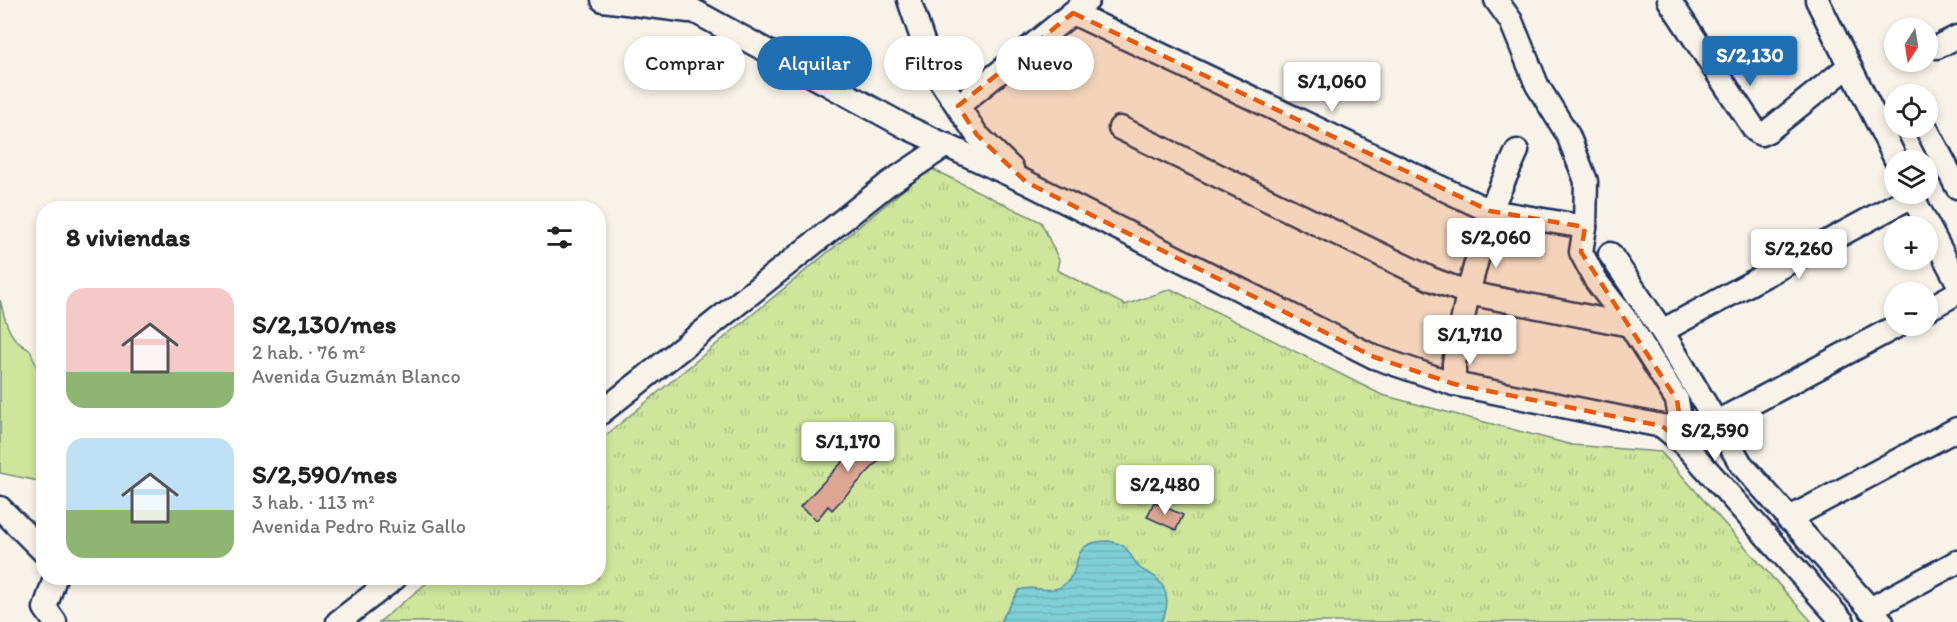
<!DOCTYPE html>
<html lang="es">
<head>
<meta charset="utf-8">
<style>
  body { margin:0; font-family:Itim,sans-serif; background:#f6f6f6; color:#222; height:100vh; display:flex; flex-direction:column; font-size:22px; white-space:nowrap }
  * { box-sizing:border-box; margin:0 }
  p { font-size:20px; color:#767676 }
  .icon { flex:none; width:33px; height:33px; fill:none; stroke:currentColor; stroke-width:2; stroke-linecap:round; stroke-linejoin:round }
  .map { position:relative; flex:1; overflow:hidden }
  .panel { position:absolute; left:36px; top:201px; width:570px; height:384px; display:flex; flex-direction:column; background:#fff; border-radius:24px; box-shadow:0 3px 9px #0003 }
  .panel>* { flex:none }
  .hud { position:absolute; left:624px; top:36px; width:570px; height:54px; display:flex; gap:12px }
  .needle { width:39px; rotate:192deg }
  .controls { position:absolute; left:1884px; top:18px; display:grid; gap:12px }
  .controls a { display:grid; place-items:center; width:54px; height:54px; border-radius:50%; background:#fff; box-shadow:0 3px 9px #0003; font-size:30px }
  .price { position:absolute; translate:-50% -51px; padding:0 14px; border-radius:6px; background:#fff; color:#222; font-size:20px; line-height:39px; filter:drop-shadow(0 2px 3px #0008) }
  .price::after { content:''; position:absolute; left:50%; top:36px; width:18px; height:14px; margin-left:-9px; background:inherit; clip-path:polygon(0 0,100% 0,50% 100%) }
  .price.current { background:#1f6fb2; color:#fff }
  ul { padding:0; list-style:none }
  li { display:flex; align-items:center; gap:18px; height:150px; padding:0 30px }
  li span { display:grid; place-items:center; flex:none; width:168px; height:120px; border-radius:18px; color:#555 }
  li>.icon { margin-inline-start:auto }
  span .icon { width:72px; height:72px; fill:#fffc; stroke-width:1 }
  li b { font-size:26px }
  h2 { display:flex; justify-content:space-between; align-items:center; height:72px; padding:0 30px; font-size:26px }
  .pill { padding:0 21px; border-radius:27px; background:#fff; box-shadow:0 3px 9px #0003; font-size:21px; line-height:54px }
  .pill.current { background:#1f6fb2; color:#fff }
  .map>svg:first-child { display:block }
  .grass { fill:#cee59b; stroke:#748a7c; stroke-width:1.5 }
  .park { fill:url(#park-tufts); stroke:#748a7c; stroke-width:1.5 }
  .water { fill:url(#water-rules); stroke:#5790a6; stroke-width:1.5 }
  .building { fill:#dca693; stroke:#1b2f5e; stroke-width:1.5 }
  .lines { fill:none; stroke-linecap:round; stroke-linejoin:round }
  .minor-casing { stroke:#1b2f5e; stroke-width:27 }
  .minor { stroke:#f7f3e8; stroke-width:22 }
  .marked { fill:#e8590c; fill-opacity:0.2; stroke:#e8590c; stroke-width:4.5; stroke-dasharray:12 8; stroke-linejoin:round }
</style>
</head>
<body>
<div class="map">
<svg width="1957" height="622" viewBox="0 0 1957 622">
  <defs>
    <pattern id="park-tufts" width="24" height="20" patternUnits="userSpaceOnUse" patternTransform="scale(1.5)"><rect width="24" height="20" fill="#cee59b"/><path d="M3 7l-1-3M5 7V3M7 7l1-3M15 17l-1-3M17 17v-4M19 17l1-3" fill="none" stroke="#b0c588"/></pattern>
    <pattern id="water-rules" width="6" height="5" patternUnits="userSpaceOnUse" patternTransform="scale(1.5)"><rect width="6" height="5" fill="#7fd0d6"/><path d="M0 2.5h6" fill="none" stroke="#6db3ba"/></pattern>
  </defs>
  <rect width="100%" height="100%" fill="#f7f3e8"/>
  <filter id="ink" filterUnits="userSpaceOnUse"><feTurbulence type="fractalNoise" baseFrequency=".0167" numOctaves="2"/><feDisplacementMap in="SourceGraphic" scale="12" xChannelSelector="R" yChannelSelector="G"/><feConvolveMatrix kernelMatrix="1 2 1 2 8 2 1 2 1" color-interpolation-filters="sRGB"/></filter>
  <g filter="url(#ink)">
    <!-- grass -->
    <path class="grass" d="M 0,300 C 6,323 8,339 30,350 L 38,370 L 43,373 L 43,482 L 0,473 Z"/>
    <!-- park -->
    <polygon class="park" points="930,168 1041,222 1059,260 1057,270 1125,305 1171,289 1382,395 1572,445 1661,452 1812,622 379,622 433,578 598,578 599,441"/>
    <!-- water -->
    <path class="water" d="M 1108,541 C 1132,545 1126,553 1140,568 C 1144,572 1151,573 1156,578 C 1169,589 1170,609 1160,622 L 1000,622 L 1019,590 C 1035,584 1050,596 1065,584 C 1084,568 1067,541 1108,541 Z"/>
    <!-- building -->
    <g class="building">
      <polygon points="878,424 893,438 881,452 884,455 832,510 828,506 817,520 800,507"/>
      <polygon points="1154,502 1183,515 1176,530 1147,517"/>
    </g>
    <g class="lines">
      <defs>
        <g id="minor">
          <polyline points="603,0 689,11"/>
          <polyline points="674,0 906,127 1026,182 1374,357 1454,384 1662,426 1684,444 1843,622"/>
          <polyline points="909,0 932,68 977,135 1012,169"/>
          <polyline points="1496,0 1511,21 1537,85 1568,135 1586,181 1585,227 1581,252 1596,281 1630,325 1677,400 1684,444"/>
          <polyline points="1669,0 1755,130 1761,134 1768,131 1849,66"/>
          <polyline points="1817,0 1896,160"/>
          <polyline points="1073,13 1490,211 1585,227"/>
          <polyline points="1937,47 1957,37"/>
          <polyline points="958,106 1088,0"/>
          <polyline points="1120,128 1431,279 1468,293 1630,325"/>
          <polyline points="1926,128 1957,187"/>
          <polyline points="1911,194 1957,281"/>
          <polyline points="1610,254 1662,331 1741,464 1882,622"/>
          <polyline points="1928,309 1957,293"/>
          <polyline points="1662,331 1916,194"/>
          <polyline points="1454,384 1454,363 1468,293 1490,211 1517,151"/>
          <polyline points="598,415 888,184 946,145"/>
          <polyline points="1715,423 1897,326"/>
          <polyline points="0,508 44,552"/>
          <polyline points="1788,519 1957,429"/>
          <polyline points="55,578 45,608 55,622"/>
          <polyline points="1870,609 1957,562"/>
          <polyline points="338,622 395,578"/>
        </g>
      </defs>
      <!-- minor casing -->
      <use href="#minor" class="minor-casing"/>
      <!-- minor -->
      <use href="#minor" class="minor"/>
    </g>
  </g>
  <!-- marked area -->
  <path class="marked" d="M 1073,13 L 1490,211 L 1585,227 L 1581,252 L 1677,400 L 1684,444 L 1662,426 L 1454,384 L 1374,357 L 1026,182 L 977,135 L 958,106 Z"/>
</svg>
<div class="controls">
<a><svg class="needle" viewBox="-14 -14 28 28"><path d="M0-13l5 13h-10z" fill="#e53935"/><path d="M0 13l5-13h-10z" fill="#767676"/></svg></a>
<a><svg class="icon" aria-label="locate" viewBox="0 0 24 24"><circle cx="12" cy="12" r="6"/><path d="M12 2v4M12 18v4M2 12h4M18 12h4"/></svg></a>
<a><svg class="icon" aria-label="layers" viewBox="0 0 24 24"><path d="M12 4l9 5-9 5-9-5zM3 14l9 5 9-5"/></svg></a>
<a>+</a>
<a>−</a>
</div>
<b class="price current" style="left:1750px;top:87px">S/2,130</b>
<b class="price" style="left:1332px;top:113px">S/1,060</b>
<b class="price" style="left:1496px;top:269px">S/2,060</b>
<b class="price" style="left:1799px;top:280px">S/2,260</b>
<b class="price" style="left:1470px;top:366px">S/1,710</b>
<b class="price" style="left:1715px;top:462px">S/2,590</b>
<b class="price" style="left:848px;top:473px">S/1,170</b>
<b class="price" style="left:1165px;top:516px">S/2,480</b>
<div class="hud">
<a class="pill">Comprar</a>
<a class="pill current">Alquilar</a>
<a class="pill">Filtros</a>
<a class="pill">Nuevo</a>
</div>
<section class="panel">
<h2>8 viviendas<svg class="icon" aria-label="filters" viewBox="0 0 24 24"><path d="M4 7h16M4 17h16"/><circle cx="9" cy="7" r="2"/><circle cx="15" cy="17" r="2"/></svg></h2>
<ul>
<li><span style="background:linear-gradient(#f6c9c9 70%,#8fb573 0)"><svg class="icon" aria-label="home" viewBox="0 0 24 24"><path d="M3 11l9-7 9 7M6 9v11h12V9"/></svg></span><div><b>S/2,130/mes</b><p>2 hab. · 76 m²</p><p>Avenida Guzmán Blanco</p></div></li>
<li><span style="background:linear-gradient(#bfe0f5 60%,#8fb573 0)"><svg class="icon" aria-label="home" viewBox="0 0 24 24"><path d="M3 11l9-7 9 7M6 9v11h12V9"/></svg></span><div><b>S/2,590/mes</b><p>3 hab. · 113 m²</p><p>Avenida Pedro Ruiz Gallo</p></div></li>
</ul>
</section>
</div>
</body>
</html>
